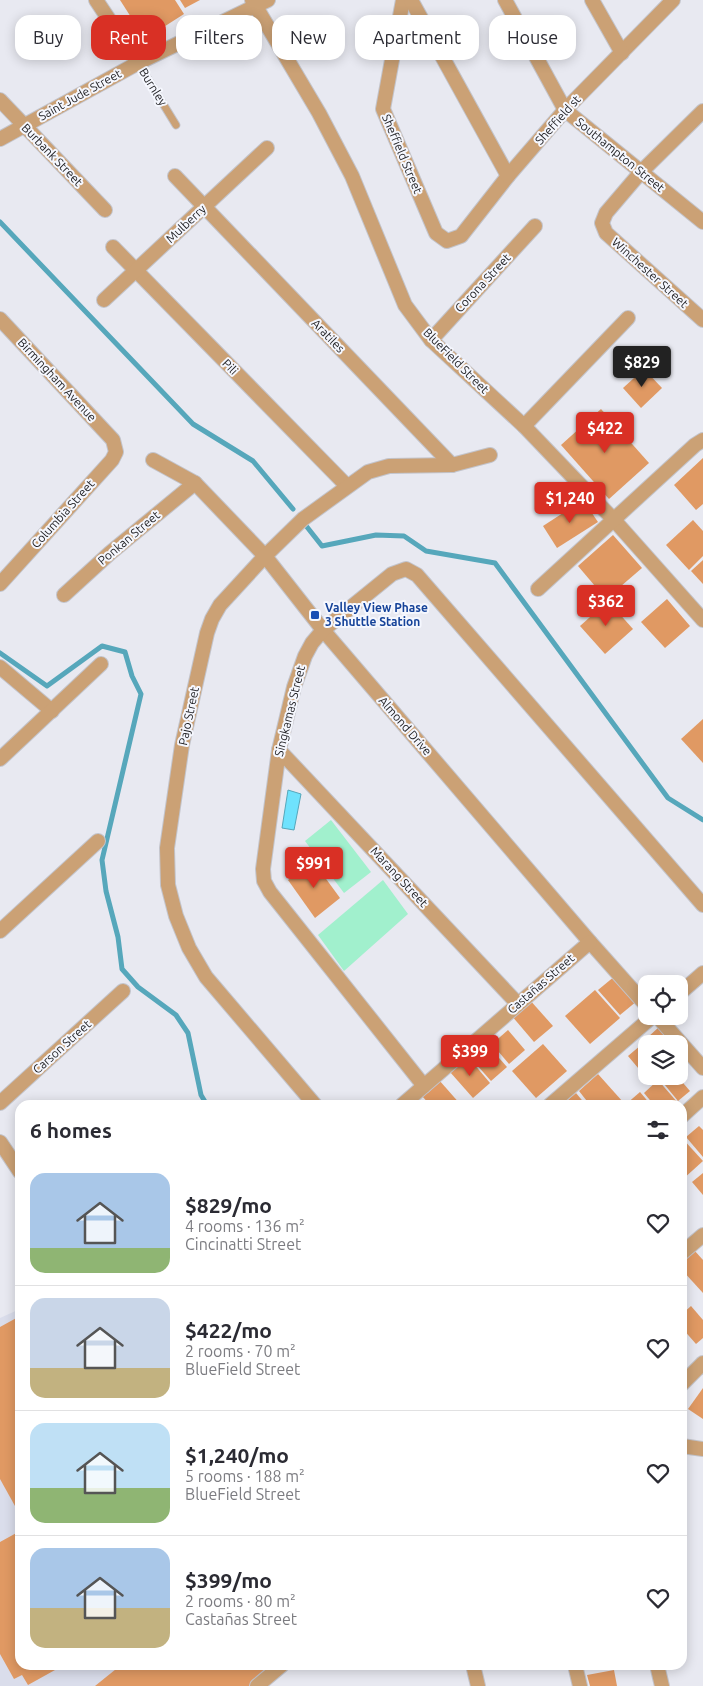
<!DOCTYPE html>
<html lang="en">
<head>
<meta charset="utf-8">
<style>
  body { margin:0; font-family:Ubuntu,sans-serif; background:#f7f7f7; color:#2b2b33; height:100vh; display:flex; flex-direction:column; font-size:19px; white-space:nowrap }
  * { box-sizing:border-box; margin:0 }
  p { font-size:16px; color:#7c7c81 }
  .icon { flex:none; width:28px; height:28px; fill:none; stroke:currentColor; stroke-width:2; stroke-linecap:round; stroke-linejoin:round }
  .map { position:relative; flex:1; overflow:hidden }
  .drawer { position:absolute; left:15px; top:1100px; width:672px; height:570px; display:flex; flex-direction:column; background:#fff; border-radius:15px; box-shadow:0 2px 12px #0003 }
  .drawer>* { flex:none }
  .banner { position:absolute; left:15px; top:15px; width:674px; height:45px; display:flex; gap:10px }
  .tools { position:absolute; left:638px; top:975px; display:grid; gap:10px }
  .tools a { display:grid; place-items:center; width:50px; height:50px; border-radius:10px; background:#fff; box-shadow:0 2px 12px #0003; font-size:25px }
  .price { position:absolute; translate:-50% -42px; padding:0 11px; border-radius:5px; background:#d93025; color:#fff; font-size:16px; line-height:32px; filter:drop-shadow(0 1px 2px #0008) }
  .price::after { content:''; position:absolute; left:50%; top:30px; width:15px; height:11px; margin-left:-8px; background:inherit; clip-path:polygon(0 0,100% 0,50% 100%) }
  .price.selected { background:#222; color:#fff }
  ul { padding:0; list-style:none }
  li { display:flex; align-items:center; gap:15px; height:125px; padding:0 15px }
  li+li { border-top:1px solid #e1e1e2 }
  li span { display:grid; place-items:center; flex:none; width:140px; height:100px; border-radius:15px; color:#555 }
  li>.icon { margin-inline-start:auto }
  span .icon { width:60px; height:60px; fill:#fffc; stroke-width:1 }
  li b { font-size:21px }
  h2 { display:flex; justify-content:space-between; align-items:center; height:60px; padding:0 15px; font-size:21px }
  .tag { padding:0 18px; border-radius:15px; background:#fff; box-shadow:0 2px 12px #0003; font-size:18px; line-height:45px }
  .tag.selected { background:#d93025; color:#fff }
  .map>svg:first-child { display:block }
  .built { fill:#daddeb }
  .green { fill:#a1f0cd }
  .water { fill:#6fe2fd; stroke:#56a7bb }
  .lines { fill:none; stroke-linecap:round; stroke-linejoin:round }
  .stream { stroke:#56a7bb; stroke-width:5 }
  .building { fill:#e09963 }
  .service-casing { stroke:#c3c4cb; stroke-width:9 }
  .minor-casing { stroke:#c3c4cb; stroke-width:16 }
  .service { stroke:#cba175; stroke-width:7 }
  .minor { stroke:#cba175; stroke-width:14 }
  .transit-dot { fill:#1a4fb4; stroke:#f5f7fe; stroke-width:2 }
  .labels { text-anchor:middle; stroke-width:4; stroke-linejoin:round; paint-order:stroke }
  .street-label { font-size:12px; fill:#1d1d20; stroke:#f5f7fe }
  .transit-label { font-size:12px; font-weight:bold; fill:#164399; stroke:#f5f7fe; text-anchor:start }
</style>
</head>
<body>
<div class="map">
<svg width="703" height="1686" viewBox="0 0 703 1686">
  <rect width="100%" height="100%" fill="#e8e9f1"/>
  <!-- built -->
  <polygon class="built" points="20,1309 20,1665 272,1665 260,1686 0,1686 0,1318"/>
  <!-- green -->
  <g class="green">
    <polygon points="331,820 371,872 344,893 305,841"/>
    <polygon points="383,880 408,914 344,971 318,935"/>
  </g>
  <!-- water -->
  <polygon class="water" points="288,790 301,794 294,830 282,828"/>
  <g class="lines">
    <!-- stream -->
    <g class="stream">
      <polyline points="0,222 193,424 253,461 293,509"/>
      <polyline points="307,527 322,546 376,535 404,536 426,551 495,563 668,798 703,820"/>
      <polyline points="0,653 47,686 102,646 125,652 132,676 141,694 102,860 106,891 118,937 122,969 138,987 176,1015 188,1033 201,1095 207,1105"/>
    </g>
  </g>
  <!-- building -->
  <g class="building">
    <polygon points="120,0 175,0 184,14 145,39"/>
    <polygon points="180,0 200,0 185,8"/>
    <polygon points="644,369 662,388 641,408 623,388"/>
    <polygon points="601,409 649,463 609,499 561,445"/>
    <polygon points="703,458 703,504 696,510 674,485"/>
    <polygon points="583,500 598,522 557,548 543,526"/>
    <polygon points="693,520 703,531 703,556 689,570 666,545"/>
    <polygon points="613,535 642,568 606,599 578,566"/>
    <polygon points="703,560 703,584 691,571"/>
    <polygon points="667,599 690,626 665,648 641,622"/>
    <polygon points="608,601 633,629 605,654 580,626"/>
    <polygon points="703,719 703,763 681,739"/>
    <polygon points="313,861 340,898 315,918 288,880"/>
    <polygon points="615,976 637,1001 620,1015 598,990"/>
    <polygon points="595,990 620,1018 590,1044 565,1016"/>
    <polygon points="529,999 553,1026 534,1042 511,1015"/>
    <polygon points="660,1026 676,1044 653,1044 647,1038"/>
    <polygon points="508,1030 525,1050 509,1064 492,1044"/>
    <polygon points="647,1040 650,1044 646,1044 646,1076 654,1076 649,1081 628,1056"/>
    <polygon points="485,1042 507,1067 491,1081 469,1056"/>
    <polygon points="543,1044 567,1071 536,1098 512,1071"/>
    <polygon points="468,1057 490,1083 473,1098 450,1072"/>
    <polygon points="598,1074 623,1102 619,1105 590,1105 579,1091"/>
    <polygon points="663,1076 677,1076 690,1091 678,1101 660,1079"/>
    <polygon points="439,1080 461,1105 430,1105 422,1096"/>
    <polygon points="658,1080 678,1103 675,1105 654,1105 644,1093"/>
    <polygon points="640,1092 651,1105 625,1105"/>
    <polygon points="576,1093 586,1105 562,1105"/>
    <polygon points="699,1126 703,1130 703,1157 686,1137"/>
    <polygon points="682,1138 703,1161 682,1180"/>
    <polygon points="703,1173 703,1195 692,1182"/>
    <polygon points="694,1250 703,1260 703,1293 682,1270 682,1260"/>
    <polygon points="691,1306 703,1320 703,1338 696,1344 682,1328 682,1314"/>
    <polygon points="20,1316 20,1515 0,1479 0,1327"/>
    <polygon points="703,1388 703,1419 688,1409"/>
    <polygon points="20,1531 20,1665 64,1665 28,1685 22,1675 14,1679 0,1654 0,1542"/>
    <polygon points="121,1665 268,1665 273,1671 254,1686 95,1686"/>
    <polygon points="614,1670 617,1686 590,1686 587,1675"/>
  </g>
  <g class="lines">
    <defs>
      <polyline id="service" points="138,63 176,125"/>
      <g id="minor">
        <polyline points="96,0 138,63"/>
        <polyline points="252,0 319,113 352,176 405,305 431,340 524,426 614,520 703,620"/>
        <polyline points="403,0 383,109 436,233 447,241 461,236 508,176 565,110 673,0"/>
        <polyline points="411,0 508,176"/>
        <polyline points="505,0 565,110 703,222"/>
        <polyline points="592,0 622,53"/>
        <polyline points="0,100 105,210"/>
        <polyline points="703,111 641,172 606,213 602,223 606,233 703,320"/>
        <polyline points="0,139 138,63 268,0"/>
        <polyline points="175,176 452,465"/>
        <polyline points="113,247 347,486"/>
        <polyline points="104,300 267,148"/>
        <polyline points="0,319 113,440 116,452 112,460 0,584"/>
        <polyline points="431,340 535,226"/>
        <polyline points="524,426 628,318"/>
        <polyline points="153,460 195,483 265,556 323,630 590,942 646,1005"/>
        <polyline points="538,589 695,445 703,440"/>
        <polyline points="64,595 110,553 195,483"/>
        <polyline points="0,667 52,711"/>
        <polyline points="279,750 518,1004"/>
        <polyline points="0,759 101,664"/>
        <polyline points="0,931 98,841"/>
        <polyline points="679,994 703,973"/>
        <polyline points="657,1016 703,1068"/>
        <polyline points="424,1086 270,892 264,881 263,869 279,750 294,687 305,656 312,643 323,630 392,574 406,569 417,575 703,905"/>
        <polyline points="0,1103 123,991"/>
        <polyline points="315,1105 206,977 189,948 176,916 168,885 167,848 182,745 207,633 212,619 220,605 265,556 303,519 368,472 389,466 452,465 490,455"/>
        <polyline points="402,1105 590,942"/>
        <polyline points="550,1105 653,1016"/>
        <polyline points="682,1116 703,1097"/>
        <polyline points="0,1142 20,1172"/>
        <polyline points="682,1253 703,1235"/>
        <polyline points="682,1384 703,1363"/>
        <polyline points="682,1446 703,1449"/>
        <polyline points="473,1665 478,1686"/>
        <polyline points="575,1665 580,1686"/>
        <polyline points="657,1665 662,1686"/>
        <polyline points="257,1686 282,1665"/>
      </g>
    </defs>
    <!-- service casing -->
    <use href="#service" class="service-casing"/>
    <!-- minor casing -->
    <use href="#minor" class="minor-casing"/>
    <!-- service -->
    <use href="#service" class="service"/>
    <!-- minor -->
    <use href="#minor" class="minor"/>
  </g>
  <!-- markers -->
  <rect class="transit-dot" x="310" y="610" width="10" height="10" rx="2.5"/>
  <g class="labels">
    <!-- street labels -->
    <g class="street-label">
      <text transform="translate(153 87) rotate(58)" y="4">Burnley</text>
      <text transform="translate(80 95) rotate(-29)" y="4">Saint Jude Street</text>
      <text transform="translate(558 120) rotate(-48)" y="4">Sheffield st</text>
      <text transform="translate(402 154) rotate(67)" y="4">Sheffield Street</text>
      <text transform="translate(52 155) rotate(46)" y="4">Burbank Street</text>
      <text transform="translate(620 155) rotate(39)" y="4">Southampton Street</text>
      <text transform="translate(186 224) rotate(-43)" y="4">Mulberry</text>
      <text transform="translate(650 273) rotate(42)" y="4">Winchester Street</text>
      <text transform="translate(483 283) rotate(-47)" y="4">Corona Street</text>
      <text transform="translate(328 336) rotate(46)" y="4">Aratiles</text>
      <text transform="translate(456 361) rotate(45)" y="4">BlueField Street</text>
      <text transform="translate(230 367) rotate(46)" y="4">Pili</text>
      <text transform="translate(57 380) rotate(47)" y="4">Birmingham Avenue</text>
      <text transform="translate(63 514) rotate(-48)" y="4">Columbia Street</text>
      <text transform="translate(129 538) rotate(-40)" y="4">Ponkan Street</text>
      <text transform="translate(290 711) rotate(-76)" y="4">Singkamas Street</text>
      <text transform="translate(189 716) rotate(-78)" y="4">Pajo Street</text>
      <text transform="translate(405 726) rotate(49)" y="4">Almond Drive</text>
      <text transform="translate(399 877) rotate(47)" y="4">Marang Street</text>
      <text transform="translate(541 984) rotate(-41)" y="4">Castañas Street</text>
      <text transform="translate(62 1047) rotate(-42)" y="4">Carson Street</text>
    </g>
    <!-- transit labels -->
    <g class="transit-label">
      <text x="325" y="612">Valley View Phase<tspan x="325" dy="14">3 Shuttle Station</tspan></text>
    </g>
  </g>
</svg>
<div class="tools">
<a><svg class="icon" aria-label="locate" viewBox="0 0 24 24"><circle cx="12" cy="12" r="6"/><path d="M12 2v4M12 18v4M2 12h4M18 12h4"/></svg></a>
<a><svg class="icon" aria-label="layers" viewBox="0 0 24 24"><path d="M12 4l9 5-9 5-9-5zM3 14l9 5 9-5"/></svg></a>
</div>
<b class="price selected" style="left:642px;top:388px">$829</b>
<b class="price" style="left:605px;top:454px">$422</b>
<b class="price" style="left:570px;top:524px">$1,240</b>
<b class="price" style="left:606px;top:627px">$362</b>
<b class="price" style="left:314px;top:889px">$991</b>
<b class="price" style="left:470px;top:1077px">$399</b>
<div class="banner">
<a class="tag">Buy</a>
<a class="tag selected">Rent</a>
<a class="tag">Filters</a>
<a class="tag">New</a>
<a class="tag">Apartment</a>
<a class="tag">House</a>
</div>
<section class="drawer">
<h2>6 homes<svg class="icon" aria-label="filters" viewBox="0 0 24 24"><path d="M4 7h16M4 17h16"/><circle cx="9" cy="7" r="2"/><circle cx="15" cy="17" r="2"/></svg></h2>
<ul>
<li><span style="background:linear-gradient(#a9c7e8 75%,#8fb573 0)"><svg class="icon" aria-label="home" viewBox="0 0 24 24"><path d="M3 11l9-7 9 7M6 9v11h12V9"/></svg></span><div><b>$829/mo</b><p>4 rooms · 136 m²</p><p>Cincinatti Street</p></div><svg class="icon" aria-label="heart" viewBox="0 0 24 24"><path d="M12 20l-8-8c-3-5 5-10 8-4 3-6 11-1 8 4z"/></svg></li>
<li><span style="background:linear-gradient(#c9d6e8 70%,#c2b280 0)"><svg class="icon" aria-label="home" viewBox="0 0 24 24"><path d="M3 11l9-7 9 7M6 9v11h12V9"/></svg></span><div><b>$422/mo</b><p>2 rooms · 70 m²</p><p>BlueField Street</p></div><svg class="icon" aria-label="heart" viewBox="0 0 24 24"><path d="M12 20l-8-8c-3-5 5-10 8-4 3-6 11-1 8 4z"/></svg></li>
<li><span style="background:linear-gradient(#bfe0f5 65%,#8fb573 0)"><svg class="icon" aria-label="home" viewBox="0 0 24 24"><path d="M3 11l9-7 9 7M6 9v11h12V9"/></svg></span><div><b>$1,240/mo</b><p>5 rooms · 188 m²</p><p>BlueField Street</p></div><svg class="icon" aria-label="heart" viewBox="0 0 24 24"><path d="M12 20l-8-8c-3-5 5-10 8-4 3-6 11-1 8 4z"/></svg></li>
<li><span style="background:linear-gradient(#a9c7e8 60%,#c2b280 0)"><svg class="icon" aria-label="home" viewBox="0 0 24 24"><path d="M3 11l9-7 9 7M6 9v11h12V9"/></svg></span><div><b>$399/mo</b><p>2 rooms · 80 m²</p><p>Castañas Street</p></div><svg class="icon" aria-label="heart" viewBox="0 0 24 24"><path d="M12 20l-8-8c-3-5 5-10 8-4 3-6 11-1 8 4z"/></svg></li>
</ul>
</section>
</div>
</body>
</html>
